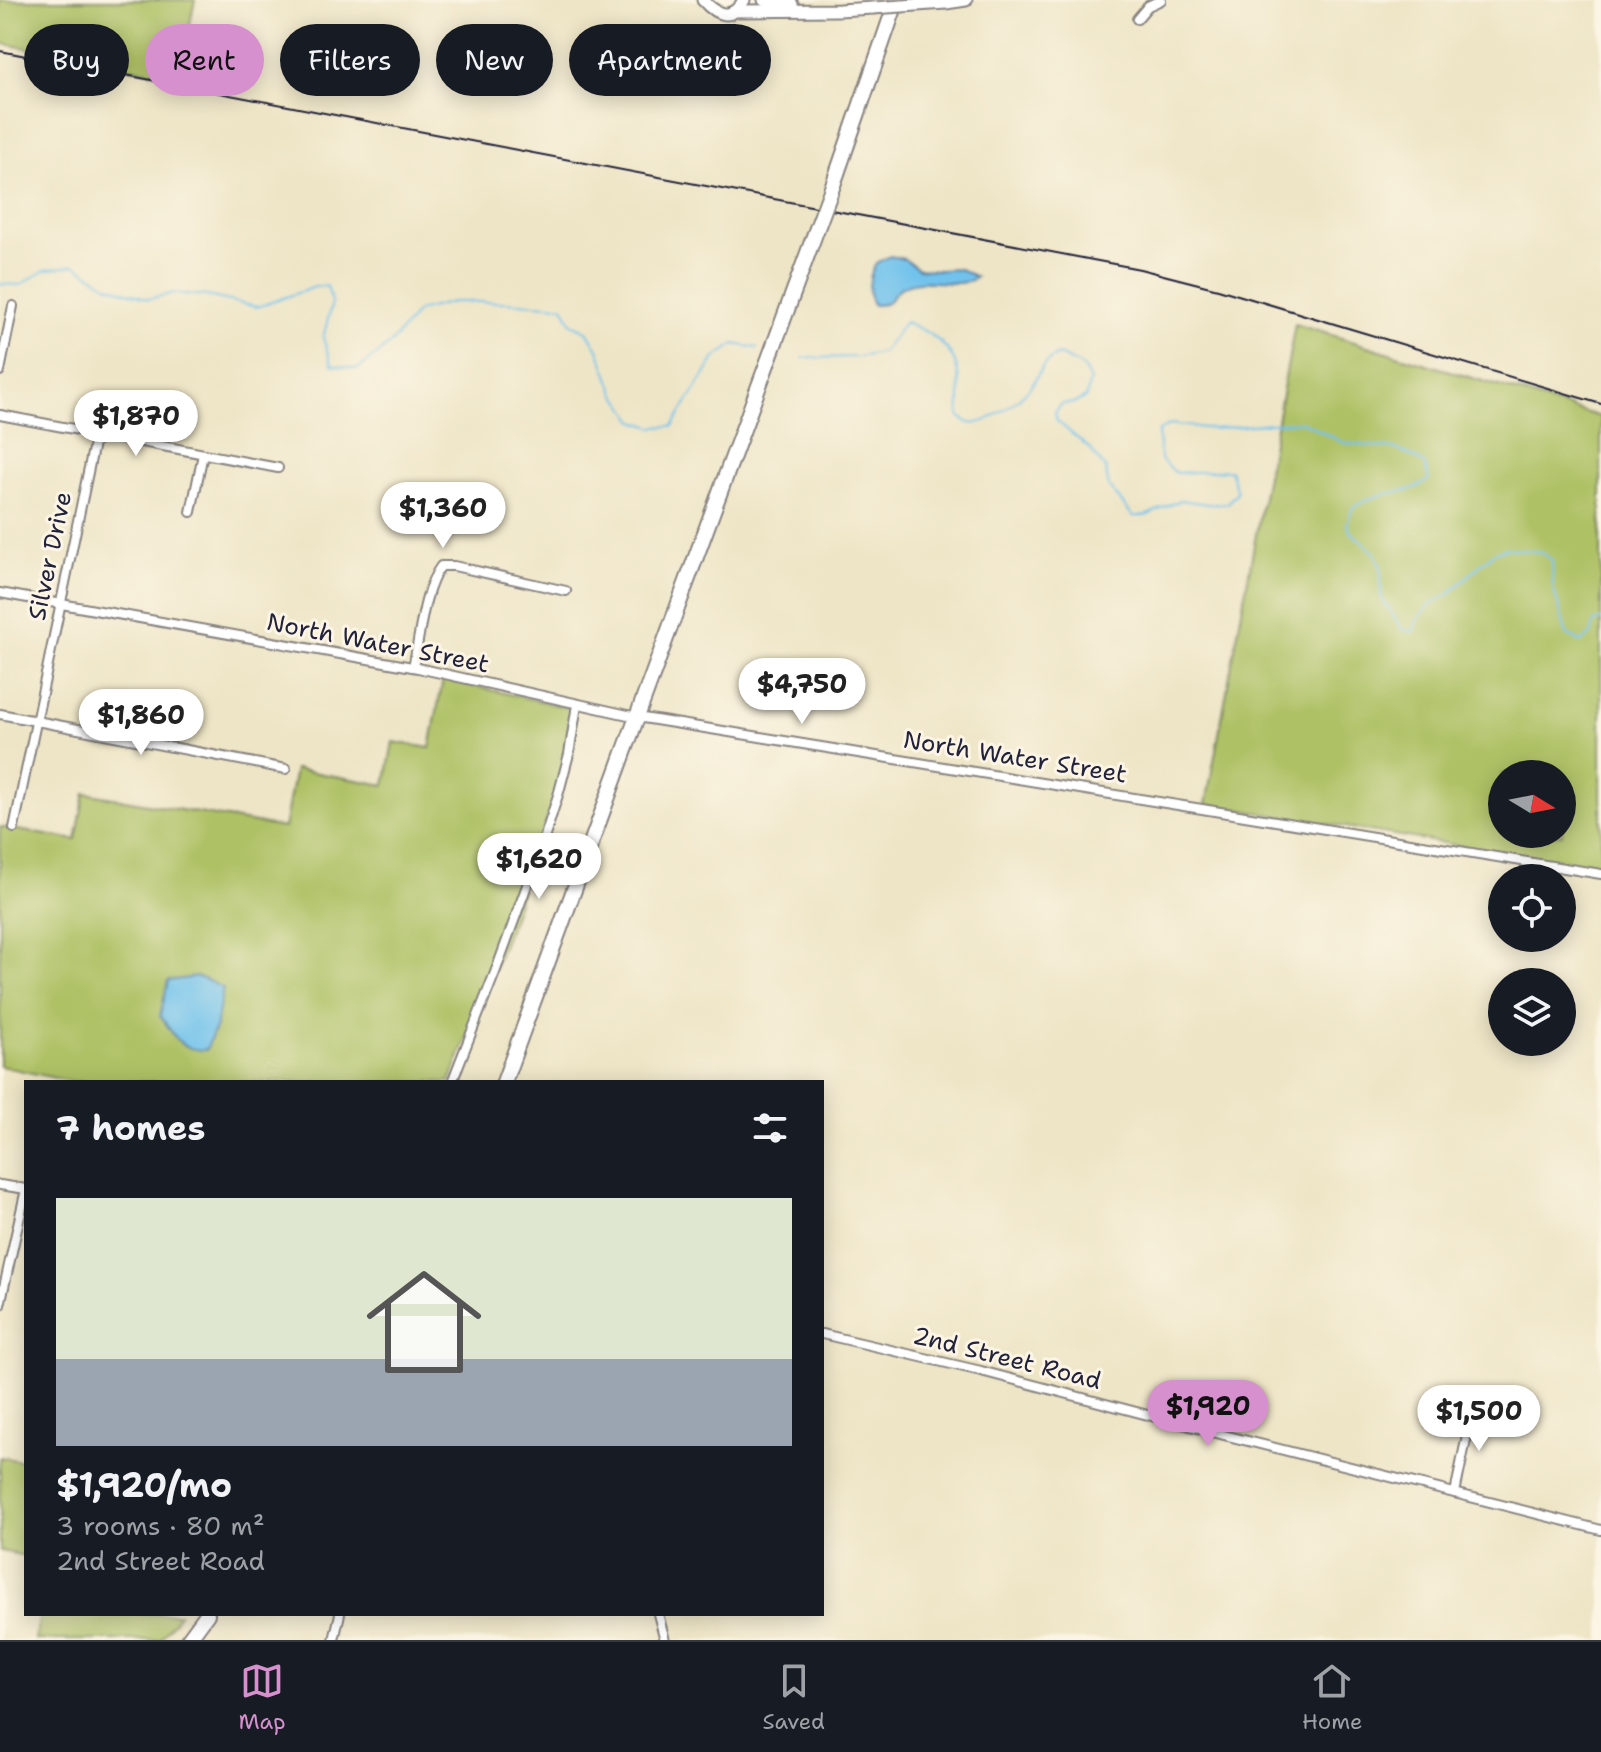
<!DOCTYPE html>
<html lang="en">
<head>
<meta charset="utf-8">
<style>
  body { margin:0; font-family:"Shantell Sans",sans-serif; background:#242831; color:#f1f3f6; height:100vh; display:flex; flex-direction:column; font-size:30px; white-space:nowrap }
  * { box-sizing:border-box; margin:0 }
  p { font-size:26px; color:#9ea1a6 }
  .icon { flex:none; width:44px; height:44px; fill:none; stroke:currentColor; stroke-width:2; stroke-linecap:round; stroke-linejoin:round }
  .map { position:relative; flex:1; overflow:hidden }
  .panel { position:absolute; left:24px; top:1080px; width:800px; height:536px; display:flex; flex-direction:column; background:#171b24; border-radius:0px; box-shadow:0 4px 20px #0003 }
  .panel>* { flex:none }
  .hud { position:absolute; left:24px; top:24px; width:800px; height:72px; display:flex; gap:16px }
  .needle { width:52px; rotate:100deg }
  .controls { position:absolute; left:1488px; top:760px; display:grid; gap:16px }
  .controls a { display:grid; place-items:center; width:88px; height:88px; border-radius:50%; background:#171b24; box-shadow:0 4px 20px #0003; font-size:40px }
  .price { position:absolute; translate:-50% -68px; padding:0 18px; border-radius:28px; background:#fff; color:#222; font-size:26px; line-height:52px; filter:drop-shadow(0 2px 4px #0008) }
  .price::after { content:''; position:absolute; left:50%; top:48px; width:24px; height:18px; margin-left:-12px; background:inherit; clip-path:polygon(0 0,100% 0,50% 100%) }
  .price.current { background:#d690ce; color:#111 }
  ul { padding:0; list-style:none }
  li { display:grid; align-content:center; gap:16px; height:424px; padding:0 32px }
  li+li { border-top:2px solid #363941 }
  li span { display:grid; place-items:center; height:248px; border-radius:0px; color:#555 }
  li>.icon { margin-inline-start:auto }
  span .icon { width:144px; height:144px; fill:#fffc; stroke-width:1 }
  li b { font-size:34px }
  h2 { display:flex; justify-content:space-between; align-items:center; height:96px; padding:0 32px; font-size:34px }
  .tag { padding:0 28px; border-radius:36px; background:#171b24; box-shadow:0 4px 20px #0003; font-size:28px; line-height:72px }
  .tag.current { background:#d690ce; color:#111 }
  .tabs { display:flex; justify-content:space-around; align-items:center; height:112px; border-top:2px solid #363941; background:#171b24; font-size:22px; color:#9ea1a6 }
  .tabs a { display:grid; justify-items:center; gap:4px }
  .tabs .current { color:#d690ce }
  .map>svg:first-child { display:block }
  .green { fill:#aec165; stroke:#687250; stroke-width:2; fill-rule:evenodd }
  .water { fill:#71c2ec; stroke:#4a7294; stroke-width:2 }
  .lines { fill:none; stroke-linecap:round; stroke-linejoin:round }
  .stream { stroke:#71c2ec; stroke-width:2 }
  .street-casing { stroke:#888480; stroke-width:12 }
  .secondary-casing { stroke:#888480; stroke-width:15 }
  .highway-casing { stroke:#888480; stroke-width:18 }
  .street { stroke:#fff; stroke-width:8 }
  .secondary { stroke:#fff; stroke-width:11 }
  .highway { stroke:#fff; stroke-width:14 }
  .rail { stroke:#22223b; stroke-width:2 }
  .secondary-bridge-casing { stroke:#888480; stroke-width:15; stroke-linecap:butt }
  .highway-bridge-casing { stroke:#888480; stroke-width:18; stroke-linecap:butt }
  .secondary-bridge { stroke:#fff; stroke-width:11 }
  .highway-bridge { stroke:#fff; stroke-width:14 }
  .labels { text-anchor:middle; stroke-width:6; stroke-linejoin:round; paint-order:stroke }
  .street-label { font-size:24px; fill:#22223b; stroke:#fcf5e5 }
</style>
</head>
<body>
<div class="map">
<svg width="1601" height="1640" viewBox="0 0 1601 1640">
  <rect width="100%" height="100%" fill="#fcf5e5"/>
  <filter id="ink" filterUnits="userSpaceOnUse"><feTurbulence type="fractalNoise" baseFrequency=".0125" numOctaves="2"/><feDisplacementMap in="SourceGraphic" scale="16" xChannelSelector="R" yChannelSelector="G"/><feConvolveMatrix kernelMatrix="1 2 1 2 8 2 1 2 1" color-interpolation-filters="sRGB"/></filter>
  <filter id="wash" filterUnits="userSpaceOnUse"><feTurbulence type="fractalNoise" baseFrequency=".006" numOctaves="4" result="noise"/><feDisplacementMap in="SourceGraphic" scale="32" xChannelSelector="R" yChannelSelector="G"/><feGaussianBlur stdDeviation="1.8" result="paint"/><feColorMatrix in="noise" values="0 0 0 0 0 0 0 0 0 0 0 0 0 0 0 0 0 1.4 0 .05"/><feComposite in="paint" operator="in"/></filter>
  <g filter="url(#wash)">
    <rect width="100%" height="100%" fill="#eee5c6"/>
    <!-- green -->
    <g class="green">
      <polygon points="0,0 195,0 179,77 0,43"/>
      <path d="M 1295,324 L 1601,417 L 1601,869 L 1206,804 ZM 1562,774 L 1562,834 L 1502,834 L 1502,774 Z"/>
      <polygon points="443,679 570,708 568,741 558,787 508,931 450,1082 73,1082 0,1066 0,827 76,840 85,793 284,828 295,769 385,785 393,742 430,748"/>
      <polygon points="0,1457 26,1462 26,1556 0,1551"/>
      <polygon points="40,1614 179,1614 160,1640 35,1640"/>
    </g>
    <!-- water -->
    <g class="water">
      <path d="M 890,256 L 904,259 L 919,269 L 939,270 L 960,269 L 976,277 C 959,292 921,272 899,289 C 887,298 895,305 873,305 C 867,295 868,273 877,263 C 879,261 888,257 890,256 Z"/>
      <path d="M 196,977 L 204,979 L 223,988 L 216,1026 L 206,1050 C 176,1050 176,1035 160,1016 L 168,981 Z"/>
    </g>
    <g class="lines">
      <!-- stream -->
      <g class="stream">
        <polyline points="0,284 20,285 45,270 75,265 107,285 148,299 174,293 207,296 257,307 315,287 327,286 332,303 323,338 332,365 358,369 391,343 418,311 452,302 506,302 563,306 572,324 587,331 598,349 615,393 635,421 652,427 673,426 715,358 735,344 757,348"/>
        <path d="M 803,358 L 859,357 L 883,352 L 905,322 C 955,342 963,364 959,416 C 962,418 966,422 970,423 C 985,427 1021,399 1030,387 C 1043,371 1037,365 1059,355 L 1082,366 L 1090,380 L 1086,397 L 1075,403 L 1062,404 L 1055,412 L 1057,421 L 1091,450 L 1105,468 L 1109,487 L 1133,516 L 1145,516 L 1181,500 L 1208,504 L 1227,504 L 1237,492 L 1230,470 L 1176,473 L 1160,459 L 1158,432 L 1170,424 L 1214,429 L 1270,423 L 1303,422 L 1344,443 L 1396,449 L 1414,457 L 1425,465 L 1429,479 C 1415,493 1396,490 1378,496 C 1370,498 1361,503 1353,507 L 1347,523 L 1350,531 L 1374,552 L 1381,567 L 1381,597 L 1402,629 L 1413,632 L 1417,620 L 1430,605 L 1449,594 L 1493,553 L 1506,548 L 1541,552 L 1552,560 L 1553,587 L 1567,635 L 1581,642 L 1591,635 L 1594,622 L 1601,620"/>
      </g>
    </g>
  </g>
  <g filter="url(#ink)">
    <g class="lines">
      <defs>
        <g id="street">
          <polyline points="1137,19 1148,6 1161,0"/>
          <polyline points="0,371 13,306"/>
          <polyline points="0,415 278,468"/>
          <polyline points="191,512 203,454"/>
          <polyline points="0,593 418,668 637,717 1601,874"/>
          <path d="M 413,667 C 420,637 423,590 441,566 L 454,566 L 566,591"/>
          <polyline points="0,714 286,769"/>
          <polyline points="14,828 96,434"/>
          <polyline points="452,1082 496,970 545,836 559,792 569,754 577,705"/>
          <polyline points="0,1185 26,1189 0,1305"/>
          <polyline points="822,1334 981,1371 1216,1433 1601,1530"/>
          <polyline points="1455,1493 1473,1406"/>
          <polyline points="658,1614 665,1640"/>
          <polyline points="334,1640 340,1614"/>
        </g>
        <g id="secondary">
          <path d="M 703,0 C 717,16 732,21 744,0"/>
          <polyline points="764,0 792,4"/>
          <polyline points="946,3 966,0"/>
          <polyline points="736,11 839,10 873,8"/>
        </g>
        <g id="highway">
          <polyline points="833,185 897,0"/>
          <polyline points="504,1082 637,717 816,231"/>
          <polyline points="188,1640 207,1614"/>
        </g>
      </defs>
      <!-- street casing -->
      <use href="#street" class="street-casing"/>
      <!-- secondary casing -->
      <use href="#secondary" class="secondary-casing"/>
      <!-- highway casing -->
      <use href="#highway" class="highway-casing"/>
      <!-- street -->
      <use href="#street" class="street"/>
      <!-- secondary -->
      <use href="#secondary" class="secondary"/>
      <!-- highway -->
      <use href="#highway" class="highway"/>
      <!-- rail -->
      <polyline class="rail" points="0,51 1140,269 1218,289 1601,404"/>
      <defs>
        <polyline id="secondary-bridge" points="873,8 946,3"/>
        <polyline id="highway-bridge" points="816,231 833,185"/>
      </defs>
      <!-- secondary-bridge casing -->
      <use href="#secondary-bridge" class="secondary-bridge-casing"/>
      <!-- highway-bridge casing -->
      <use href="#highway-bridge" class="highway-bridge-casing"/>
      <!-- secondary-bridge -->
      <use href="#secondary-bridge" class="secondary-bridge"/>
      <!-- highway-bridge -->
      <use href="#highway-bridge" class="highway-bridge"/>
    </g>
  </g>
  <g class="labels">
    <!-- street labels -->
    <g class="street-label">
      <text transform="translate(50 556) rotate(-78)" y="8">Silver Drive</text>
      <text transform="translate(378 643) rotate(11)" y="8">North Water Street</text>
      <text transform="translate(1015 757) rotate(9)" y="8">North Water Street</text>
      <text transform="translate(1007 1358) rotate(14)" y="8">2nd Street Road</text>
    </g>
  </g>
</svg>
<div class="controls">
<a><svg class="needle" viewBox="-14 -14 28 28"><path d="M0-13l5 13h-10z" fill="#e53935"/><path d="M0 13l5-13h-10z" fill="#9ea1a6"/></svg></a>
<a><svg class="icon" aria-label="locate" viewBox="0 0 24 24"><circle cx="12" cy="12" r="6"/><path d="M12 2v4M12 18v4M2 12h4M18 12h4"/></svg></a>
<a><svg class="icon" aria-label="layers" viewBox="0 0 24 24"><path d="M12 4l9 5-9 5-9-5zM3 14l9 5 9-5"/></svg></a>
</div>
<b class="price" style="left:136px;top:458px">$1,870</b>
<b class="price" style="left:443px;top:550px">$1,360</b>
<b class="price" style="left:802px;top:726px">$4,750</b>
<b class="price" style="left:141px;top:757px">$1,860</b>
<b class="price" style="left:539px;top:901px">$1,620</b>
<b class="price current" style="left:1208px;top:1448px">$1,920</b>
<b class="price" style="left:1479px;top:1453px">$1,500</b>
<div class="hud">
<a class="tag">Buy</a>
<a class="tag current">Rent</a>
<a class="tag">Filters</a>
<a class="tag">New</a>
<a class="tag">Apartment</a>
</div>
<section class="panel">
<h2>7 homes<svg class="icon" aria-label="filters" viewBox="0 0 24 24"><path d="M4 7h16M4 17h16"/><circle cx="9" cy="7" r="2"/><circle cx="15" cy="17" r="2"/></svg></h2>
<ul>
<li><span style="background:linear-gradient(#dfe7d0 65%,#9aa5b1 0)"><svg class="icon" aria-label="home" viewBox="0 0 24 24"><path d="M3 11l9-7 9 7M6 9v11h12V9"/></svg></span><div><b>$1,920/mo</b><p>3 rooms · 80 m²</p><p>2nd Street Road</p></div></li>
</ul>
</section>
</div>
<nav class="tabs">
<a class="current"><svg class="icon" aria-label="map" viewBox="0 0 24 24"><path d="M3 6l6-2 6 2 6-2v14l-6 2-6-2-6 2zM9 4v14M15 6v14"/></svg>Map</a>
<a><svg class="icon" aria-label="saved" viewBox="0 0 24 24"><path d="M7 4h10v16l-5-4-5 4z"/></svg>Saved</a>
<a><svg class="icon" aria-label="home" viewBox="0 0 24 24"><path d="M3 11l9-7 9 7M6 9v11h12V9"/></svg>Home</a>
</nav>
</body>
</html>
